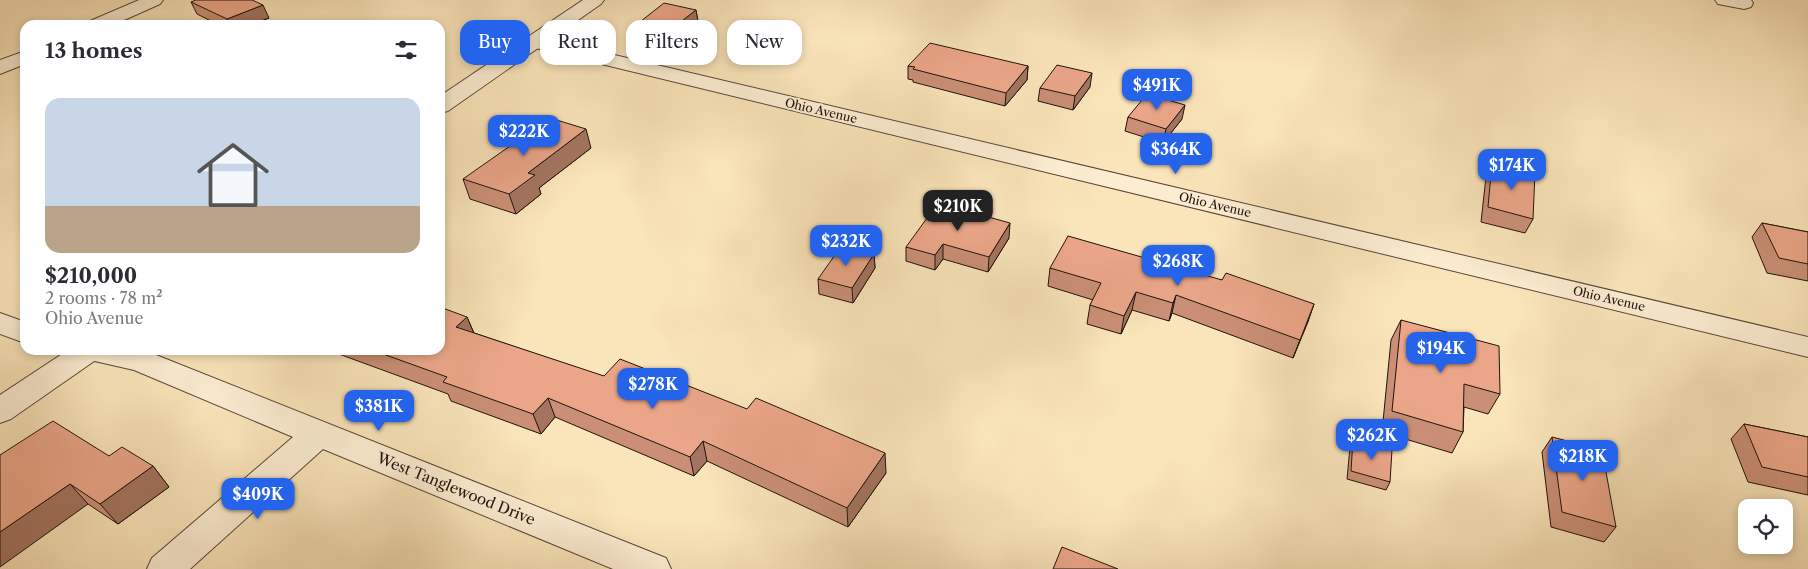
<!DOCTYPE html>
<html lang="en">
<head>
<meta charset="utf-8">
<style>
  body { margin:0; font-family:"Libre Caslon Text",serif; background:#f7f7f7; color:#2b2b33; height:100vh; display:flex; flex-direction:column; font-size:19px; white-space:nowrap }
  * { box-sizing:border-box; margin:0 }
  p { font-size:16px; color:#7c7c81 }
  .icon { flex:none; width:28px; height:28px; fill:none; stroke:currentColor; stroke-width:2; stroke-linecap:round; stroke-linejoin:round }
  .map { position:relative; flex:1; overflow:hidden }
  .side { position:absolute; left:20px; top:20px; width:425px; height:335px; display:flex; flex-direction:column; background:#fff; border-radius:15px; box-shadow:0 2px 8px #0003 }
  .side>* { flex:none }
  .banner { position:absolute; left:460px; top:20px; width:475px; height:45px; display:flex; gap:10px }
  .fabs { position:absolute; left:1738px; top:499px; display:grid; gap:10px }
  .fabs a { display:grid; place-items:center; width:55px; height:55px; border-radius:10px; background:#fff; box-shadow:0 2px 8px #0003; font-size:25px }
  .price { position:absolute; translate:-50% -42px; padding:0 11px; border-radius:10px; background:#2563eb; color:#fff; font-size:16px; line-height:32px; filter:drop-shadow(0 1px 2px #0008) }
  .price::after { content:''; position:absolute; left:50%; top:30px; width:15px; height:11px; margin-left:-8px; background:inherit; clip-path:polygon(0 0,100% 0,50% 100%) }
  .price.active { background:#222; color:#fff }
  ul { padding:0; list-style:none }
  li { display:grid; align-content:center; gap:10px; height:265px; padding:0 25px }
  li span { display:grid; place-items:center; height:155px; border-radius:15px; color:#555 }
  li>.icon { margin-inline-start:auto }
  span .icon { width:90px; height:90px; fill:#fffc; stroke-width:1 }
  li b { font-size:21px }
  h2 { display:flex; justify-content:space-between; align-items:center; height:60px; padding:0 25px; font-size:21px }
  .pill { padding:0 18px; border-radius:15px; background:#fff; box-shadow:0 2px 8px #0003; font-size:18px; line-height:45px }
  .pill.active { background:#2563eb; color:#fff }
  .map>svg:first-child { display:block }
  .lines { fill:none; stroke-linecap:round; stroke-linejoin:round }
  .minor-casing { stroke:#564738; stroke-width:2 }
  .tertiary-casing { stroke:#564738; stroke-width:2 }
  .minor { fill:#fcedd2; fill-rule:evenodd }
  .tertiary { fill:#fcedd2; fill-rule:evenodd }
  .wall { fill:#ca8f76; stroke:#20130d }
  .shaded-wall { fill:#a47460; stroke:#20130d }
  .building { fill:#eba689; stroke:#20130d }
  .labels { text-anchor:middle; stroke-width:4; stroke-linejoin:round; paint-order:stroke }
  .street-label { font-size:12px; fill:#20130d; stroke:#fcedd2 }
  .near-street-label { font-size:15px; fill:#20130d; stroke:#fcedd2 }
</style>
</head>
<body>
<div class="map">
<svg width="1808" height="569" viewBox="0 0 1808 569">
  <rect width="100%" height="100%" fill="#fae4ba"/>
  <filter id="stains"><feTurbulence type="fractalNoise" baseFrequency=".004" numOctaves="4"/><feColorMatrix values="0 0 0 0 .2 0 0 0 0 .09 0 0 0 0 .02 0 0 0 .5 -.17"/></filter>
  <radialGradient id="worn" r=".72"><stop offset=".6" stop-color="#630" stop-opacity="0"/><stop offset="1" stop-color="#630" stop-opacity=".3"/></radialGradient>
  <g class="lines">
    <defs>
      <g id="minor">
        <polygon points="139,0 163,0 160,4 113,25 87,25 90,21"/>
        <polygon points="1715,0 1751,0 1753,3 1751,7 1744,9 1718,4"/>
        <polygon points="534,36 1808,337 1808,357 527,46 524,42 527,38"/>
        <polygon points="25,51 25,64 0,74 0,60"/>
        <polygon points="0,313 25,322 25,343 0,334"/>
        <polygon points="72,350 139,350 151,353 666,558 671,569 613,569 323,449 190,569 147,569 152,558 293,437 134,370 77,357"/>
      </g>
      <g id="tertiary">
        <polygon points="583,0 604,0 601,4 448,111 440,113 440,96"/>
        <polygon points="68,350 105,350 100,357 11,419 0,423 0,395"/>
      </g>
    </defs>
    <!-- minor casing -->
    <use href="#minor" class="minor-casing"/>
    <!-- tertiary casing -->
    <use href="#tertiary" class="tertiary-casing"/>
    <!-- minor -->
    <use href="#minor" class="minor"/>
    <!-- tertiary -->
    <use href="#tertiary" class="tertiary"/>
  </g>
  <!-- wall -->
  <g class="wall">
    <polygon points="191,2 269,18 250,25 219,25 197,14"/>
    <polygon points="696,10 698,22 671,44 638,37 636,25"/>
    <polygon points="908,66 1028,66 1027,80 1005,106 913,82 913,80 908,79"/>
    <polygon points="1090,87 1073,110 1038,101 1040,88"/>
    <polygon points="1128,117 1182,119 1163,143 1125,131"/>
    <polygon points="591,148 539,188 541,194 516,214 470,199 463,179"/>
    <polygon points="1492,163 1533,219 1525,233 1481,222 1486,177"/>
    <polygon points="1762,223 1808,232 1808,281 1767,273 1752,237"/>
    <polygon points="1009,238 988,272 943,259 935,270 906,261 906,247"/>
    <polygon points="874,254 875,268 853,303 819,294 818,279"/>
    <polygon points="1050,268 1222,280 1314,304 1293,358 1172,313 1169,321 1132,310 1121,334 1087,324 1090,305 1093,300 1048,286"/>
    <polygon points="467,317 474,333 886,473 848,527 707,461 694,476 555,417 541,434 451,401 448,394 328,350 440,350"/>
    <polygon points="1401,320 1500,394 1488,414 1464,407 1463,432 1452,453 1382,432 1391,340"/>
    <polygon points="1744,424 1808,437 1808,495 1748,482 1731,439"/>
    <polygon points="1552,437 1616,527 1604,542 1551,527 1542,452"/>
    <polygon points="1353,439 1390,482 1386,490 1347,479 1350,447"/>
    <polygon points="0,455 109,456 153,466 169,487 118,524 88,504"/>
  </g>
  <!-- shaded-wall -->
  <g class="shaded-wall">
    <polygon points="263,5 269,18 250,25 230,25 227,19"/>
    <polygon points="696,10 698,22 671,44 669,31"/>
    <polygon points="1028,66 1027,80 1005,106 1006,93"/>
    <polygon points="1092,73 1090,87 1073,110 1075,96"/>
    <polygon points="1185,105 1182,119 1163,143 1166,129"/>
    <polygon points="586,129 591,148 539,188 541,194 516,214 509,194 528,173"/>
    <polygon points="1010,223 1009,238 988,272 989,257"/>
    <polygon points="943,244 943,259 935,270 935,255"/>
    <polygon points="874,254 875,268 853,303 852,288"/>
    <polygon points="1136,292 1132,310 1121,334 1124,316"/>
    <polygon points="1176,295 1172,313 1169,321 1173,303"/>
    <polygon points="1314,304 1308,322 1293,358"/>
    <polygon points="467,317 475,336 456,327"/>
    <polygon points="548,398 555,417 541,434 533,414"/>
    <polygon points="703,441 707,461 694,476 690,457"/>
    <polygon points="885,453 886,473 848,527 847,508"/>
    <polygon points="153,466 169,487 118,524 100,504"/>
    <polygon points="70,484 88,504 0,567 0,532"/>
  </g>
  <!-- building -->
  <g class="building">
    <polygon points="196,0 252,0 263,5 227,19 191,2"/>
    <polygon points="664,3 696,10 669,31 636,25"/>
    <polygon points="930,43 1028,66 1006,93 913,69 915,67 908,66"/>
    <polygon points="1057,65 1092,73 1075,96 1040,88"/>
    <polygon points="1147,94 1185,105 1166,129 1128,117"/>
    <polygon points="550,118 586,129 528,173 535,175 509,194 463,179"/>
    <polygon points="1492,163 1535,173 1533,219 1488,207"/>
    <polygon points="938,203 1010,223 989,257 943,244 935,255 906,247"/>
    <polygon points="1762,223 1808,232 1808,264 1779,258"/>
    <polygon points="1068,236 1222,280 1226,273 1314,304 1300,340 1176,295 1173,303 1136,292 1124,316 1090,305 1101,283 1050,268"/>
    <polygon points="842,245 874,254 852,288 818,279"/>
    <polygon points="440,307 467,317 456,327 604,376 620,359 747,409 756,398 885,453 847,508 703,441 690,457 548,398 533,414 443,382 447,377 372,350 440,350"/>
    <polygon points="1401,320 1499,346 1500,394 1464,384 1463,432 1392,411"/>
    <polygon points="53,421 109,456 122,447 153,466 100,504 70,484 0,532 0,455"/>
    <polygon points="1744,424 1808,437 1808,477 1762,467"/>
    <polygon points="1552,437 1602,450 1616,527 1562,512"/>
    <polygon points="1353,439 1392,450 1390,482 1351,471"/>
    <polygon points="1062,547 1118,569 1053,569"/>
  </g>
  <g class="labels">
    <!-- street labels -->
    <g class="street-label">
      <text transform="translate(821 111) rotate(13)" y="4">Ohio Avenue</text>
      <text transform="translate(1215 205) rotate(13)" y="4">Ohio Avenue</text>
      <text transform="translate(1609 299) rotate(13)" y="4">Ohio Avenue</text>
    </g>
    <!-- near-street labels -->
    <g class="near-street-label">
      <text transform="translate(456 489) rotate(22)" y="5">West Tanglewood Drive</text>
    </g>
  </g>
  <rect width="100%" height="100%" filter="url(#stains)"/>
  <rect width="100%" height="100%" fill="url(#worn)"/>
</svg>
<div class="fabs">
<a><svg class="icon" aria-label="locate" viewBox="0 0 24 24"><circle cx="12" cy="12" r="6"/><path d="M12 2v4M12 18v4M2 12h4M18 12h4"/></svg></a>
</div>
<b class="price" style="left:1157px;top:111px">$491K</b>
<b class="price" style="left:524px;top:157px">$222K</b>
<b class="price" style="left:1176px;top:175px">$364K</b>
<b class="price" style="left:1512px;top:191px">$174K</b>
<b class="price active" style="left:958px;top:232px">$210K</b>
<b class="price" style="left:846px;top:267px">$232K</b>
<b class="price" style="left:1178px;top:287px">$268K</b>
<b class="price" style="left:1441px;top:374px">$194K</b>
<b class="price" style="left:653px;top:410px">$278K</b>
<b class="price" style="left:379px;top:432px">$381K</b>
<b class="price" style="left:1372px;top:461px">$262K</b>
<b class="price" style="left:1583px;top:482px">$218K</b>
<b class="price" style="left:258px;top:520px">$409K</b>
<div class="banner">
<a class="pill active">Buy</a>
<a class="pill">Rent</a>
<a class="pill">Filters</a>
<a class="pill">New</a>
</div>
<section class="side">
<h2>13 homes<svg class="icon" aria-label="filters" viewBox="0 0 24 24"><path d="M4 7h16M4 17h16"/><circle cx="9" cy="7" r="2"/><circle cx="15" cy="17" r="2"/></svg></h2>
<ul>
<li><span style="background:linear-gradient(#c9d6e8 70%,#b9a48a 0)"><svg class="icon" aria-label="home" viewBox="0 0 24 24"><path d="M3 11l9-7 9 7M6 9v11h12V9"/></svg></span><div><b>$210,000</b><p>2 rooms · 78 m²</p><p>Ohio Avenue</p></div></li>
</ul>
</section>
</div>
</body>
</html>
